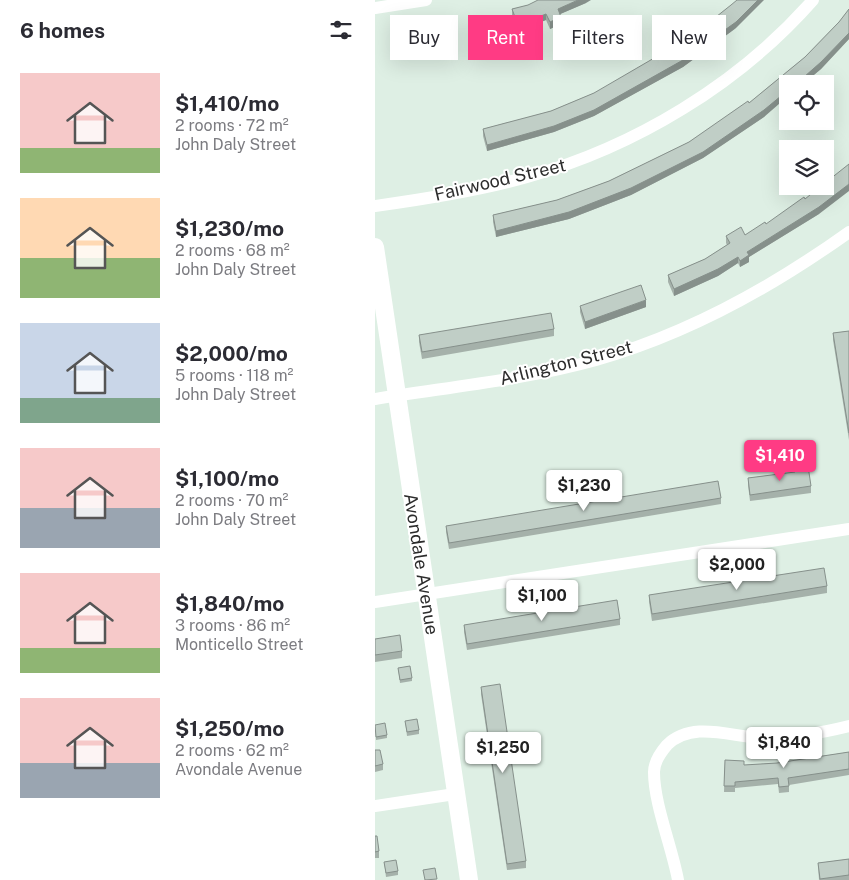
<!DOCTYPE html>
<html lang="en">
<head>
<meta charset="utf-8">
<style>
  body { margin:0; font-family:"Public Sans",sans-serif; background:#f7f7f7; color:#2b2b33; height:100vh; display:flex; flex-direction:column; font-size:19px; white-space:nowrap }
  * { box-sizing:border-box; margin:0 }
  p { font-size:16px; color:#7c7c81 }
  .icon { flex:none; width:28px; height:28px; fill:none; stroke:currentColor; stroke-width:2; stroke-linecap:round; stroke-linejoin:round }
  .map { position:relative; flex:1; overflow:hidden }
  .drawer { display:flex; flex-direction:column; background:#fff; width:375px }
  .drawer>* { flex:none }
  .hud { position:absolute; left:15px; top:15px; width:384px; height:45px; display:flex; gap:10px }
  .buttons { position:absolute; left:404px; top:75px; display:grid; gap:10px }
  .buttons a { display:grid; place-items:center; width:55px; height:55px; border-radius:0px; background:#fff; box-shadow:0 5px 20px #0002; font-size:25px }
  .price { position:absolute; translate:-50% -42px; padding:0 11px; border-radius:5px; background:#fff; color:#222; font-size:16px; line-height:32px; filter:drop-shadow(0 1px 2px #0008) }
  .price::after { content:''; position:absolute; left:50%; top:30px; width:15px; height:11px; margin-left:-8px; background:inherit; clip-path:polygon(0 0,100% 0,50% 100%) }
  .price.selected { background:#ff3b84; color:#fff }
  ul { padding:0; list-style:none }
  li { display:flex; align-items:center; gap:15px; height:125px; padding:0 20px }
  li span { display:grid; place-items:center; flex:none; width:140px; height:100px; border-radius:0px; color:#555 }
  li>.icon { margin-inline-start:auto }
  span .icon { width:60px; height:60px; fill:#fffc; stroke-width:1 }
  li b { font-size:21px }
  h2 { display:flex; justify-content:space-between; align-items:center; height:60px; padding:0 20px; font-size:21px }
  .chip { padding:0 18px; border-radius:0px; background:#fff; box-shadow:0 5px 20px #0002; font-size:18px; line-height:45px }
  .chip.selected { background:#ff3b84; color:#fff }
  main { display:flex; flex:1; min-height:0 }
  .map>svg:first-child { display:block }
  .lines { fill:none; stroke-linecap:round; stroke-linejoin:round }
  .street { stroke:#fff; stroke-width:12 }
  .secondary { stroke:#fff; stroke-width:18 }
  .wall { fill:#a5b1aa }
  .shaded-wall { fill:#86908b }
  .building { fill:#c0cec6; stroke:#86908b }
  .labels { text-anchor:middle; stroke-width:4; stroke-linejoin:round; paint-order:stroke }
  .street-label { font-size:18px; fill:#2c2c2c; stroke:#fff }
</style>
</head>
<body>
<main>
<section class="drawer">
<h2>6 homes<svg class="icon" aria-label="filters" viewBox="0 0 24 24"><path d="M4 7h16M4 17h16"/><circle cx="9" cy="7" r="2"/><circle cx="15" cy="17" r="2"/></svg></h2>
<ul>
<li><span style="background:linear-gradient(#f6c9c9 75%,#8fb573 0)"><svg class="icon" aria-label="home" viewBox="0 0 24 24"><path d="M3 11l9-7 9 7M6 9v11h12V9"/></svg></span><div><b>$1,410/mo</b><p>2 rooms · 72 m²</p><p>John Daly Street</p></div></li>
<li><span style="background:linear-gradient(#ffd9b3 60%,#8fb573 0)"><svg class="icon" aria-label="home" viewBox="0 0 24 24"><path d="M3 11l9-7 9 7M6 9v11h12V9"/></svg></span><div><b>$1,230/mo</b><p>2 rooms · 68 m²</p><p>John Daly Street</p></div></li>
<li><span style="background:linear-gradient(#c9d6e8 75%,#7fa58c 0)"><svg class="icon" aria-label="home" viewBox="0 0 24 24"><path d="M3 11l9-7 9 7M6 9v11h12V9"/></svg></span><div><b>$2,000/mo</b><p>5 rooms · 118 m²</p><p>John Daly Street</p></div></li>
<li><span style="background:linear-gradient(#f6c9c9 60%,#9aa5b1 0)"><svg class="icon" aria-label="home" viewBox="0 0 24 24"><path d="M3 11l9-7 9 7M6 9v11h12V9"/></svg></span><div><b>$1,100/mo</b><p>2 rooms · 70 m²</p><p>John Daly Street</p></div></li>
<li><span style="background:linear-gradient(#f6c9c9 75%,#8fb573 0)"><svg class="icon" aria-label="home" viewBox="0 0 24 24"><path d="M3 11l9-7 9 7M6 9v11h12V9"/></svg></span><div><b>$1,840/mo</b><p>3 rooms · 86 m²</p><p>Monticello Street</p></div></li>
<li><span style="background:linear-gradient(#f6c9c9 65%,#9aa5b1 0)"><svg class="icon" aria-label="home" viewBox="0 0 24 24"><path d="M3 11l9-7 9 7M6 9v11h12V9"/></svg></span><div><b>$1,250/mo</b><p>2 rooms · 62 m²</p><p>Avondale Avenue</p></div></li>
</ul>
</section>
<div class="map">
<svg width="474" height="880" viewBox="0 0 474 880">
  <rect width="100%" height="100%" fill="#deefe4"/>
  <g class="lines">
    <!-- street -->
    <g class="street">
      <polyline points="0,8 51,0"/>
      <path d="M 0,206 C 51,199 103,191 152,177 C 260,147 364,84 438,0"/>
      <path d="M 0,399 C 74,387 149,380 221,360 C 313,334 396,288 474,232"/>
      <polyline points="0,602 474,529"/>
      <polyline points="0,806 80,794"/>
      <path d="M 303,880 C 297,847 279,804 279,772 C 279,762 286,752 292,745 C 318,720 356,737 387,738 C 416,738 446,733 474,726"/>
    </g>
    <!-- secondary -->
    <polyline class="secondary" points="0,247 94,880"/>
  </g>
  <!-- wall -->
  <g class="wall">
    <polygon points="211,3 185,14 186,24 175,29 171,20 143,31 137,16 137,9"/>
    <polygon points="474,9 474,39 446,69 428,84 412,84 389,117 328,158 256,195 194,219 121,237 118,222 118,215 182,200 234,181 314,142 374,103 430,57 464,22"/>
    <polygon points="361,28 308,67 219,116 179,132 112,151 108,136 108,129 176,111 219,93"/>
    <polygon points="444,214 374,257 374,262 365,267 363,263 343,276 299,296 293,282 293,275 330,259 352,245 351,243 351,236 370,235 391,224"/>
    <polygon points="205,306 271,307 210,329 205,312"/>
    <polygon points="179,329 179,336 47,359 44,342 44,335"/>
    <polygon points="474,331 474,440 458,340 458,333"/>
    <polygon points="419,468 436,486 436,493 375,501 373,485 373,478 419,472"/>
    <polygon points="346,498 346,504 74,549 71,532 71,526"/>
    <polygon points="452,586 452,593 277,621 274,602 274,595"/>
    <polygon points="245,619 245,625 92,650 89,632 89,625"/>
    <polygon points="0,639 27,651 27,658 0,662"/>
    <polygon points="23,668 37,678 37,681 25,683"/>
    <polygon points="106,687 151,861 151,868 132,870 106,694"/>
    <polygon points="30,721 44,730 44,734 32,736"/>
    <polygon points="0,725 12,735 12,738 1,740"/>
    <polygon points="0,750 8,764 8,770 0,772"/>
    <polygon points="474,752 474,775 414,785 414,792 404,793 403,784 360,788 360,792 349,792 350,760 369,765 402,763"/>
    <polygon points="0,836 4,851 4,858 0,858"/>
    <polygon points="474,859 474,880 444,880 443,863"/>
    <polygon points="9,862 23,871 23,875 11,877"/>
  </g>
  <!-- shaded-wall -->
  <g class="shaded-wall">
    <polygon points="203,0 216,0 211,3 183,15 183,9"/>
    <polygon points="383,0 389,0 361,28 308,67 219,116 179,132 112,151 112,145 179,126"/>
    <polygon points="171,14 171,20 143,31 143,25"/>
    <polygon points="186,17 186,24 175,29 175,22"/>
    <polygon points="474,33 474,39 446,69 428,84 421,84"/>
    <polygon points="412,91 412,97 389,117 328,158 256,195 194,219 121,237 121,231 256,188"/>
    <polygon points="474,184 474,191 444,214 374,257 374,262 365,267 365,261 372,252"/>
    <polygon points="363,257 363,263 343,276 299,296 299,289"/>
    <polygon points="271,300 271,307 210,329 210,322"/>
  </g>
  <!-- building -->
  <g class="building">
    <polygon points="163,0 203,0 183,9 186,17 175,22 171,14 143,25 137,9 153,5"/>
    <polygon points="362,0 383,0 361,22 308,60 219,110 179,126 112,145 108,129 176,111 219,93 317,36 356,5"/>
    <polygon points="474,9 474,33 446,62 421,84 412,84 412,91 389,110 328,152 256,188 194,212 121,231 118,215 182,200 234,181 314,142 373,101 374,103 430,57 464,22"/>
    <polygon points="474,164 474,184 444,207 372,252 374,255 365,261 363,257 343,269 299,289 293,275 330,259 355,243 351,236 366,227 370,235 390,222 391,224 429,197 430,199 446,186 450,186 450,183"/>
    <polygon points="266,285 271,300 210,322 205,306"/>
    <polygon points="176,313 179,329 47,352 44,335"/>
    <polygon points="474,331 474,433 458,333"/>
    <polygon points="433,466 436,486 375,495 373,478 420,472 419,468"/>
    <polygon points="343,481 346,498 74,543 71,526"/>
    <polygon points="449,568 452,586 277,614 274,595"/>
    <polygon points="242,600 245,619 92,644 89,625"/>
    <polygon points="25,635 27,651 0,655 0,639"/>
    <polygon points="35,666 37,678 25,680 23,668"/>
    <polygon points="125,684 151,861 132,864 106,687"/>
    <polygon points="42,719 44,730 32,732 30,721"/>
    <polygon points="10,723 12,735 1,737 0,725"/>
    <polygon points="0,750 5,750 8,764 0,766"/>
    <polygon points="474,752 474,769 413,778 414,786 404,787 403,778 360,782 360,786 349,786 350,760 369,761 369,765 402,763"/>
    <polygon points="0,836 2,836 4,851 0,852"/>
    <polygon points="474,859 474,875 445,879 443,863"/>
    <polygon points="21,860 23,871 11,873 9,862"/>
    <polygon points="60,868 62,879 50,880 48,870"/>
  </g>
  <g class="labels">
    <!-- street labels -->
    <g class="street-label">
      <text transform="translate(125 180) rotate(-13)" y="6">Fairwood Street</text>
      <text transform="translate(191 363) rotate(-14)" y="6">Arlington Street</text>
      <text transform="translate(46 564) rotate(81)" y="6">Avondale Avenue</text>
    </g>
  </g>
</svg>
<div class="buttons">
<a><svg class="icon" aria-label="locate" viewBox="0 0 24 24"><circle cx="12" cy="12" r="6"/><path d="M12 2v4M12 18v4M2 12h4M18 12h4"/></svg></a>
<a><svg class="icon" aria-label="layers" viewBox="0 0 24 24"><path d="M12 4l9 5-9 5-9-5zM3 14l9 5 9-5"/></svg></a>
</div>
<b class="price selected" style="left:405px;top:482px">$1,410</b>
<b class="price" style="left:209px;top:512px">$1,230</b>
<b class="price" style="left:362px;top:591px">$2,000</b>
<b class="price" style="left:167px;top:622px">$1,100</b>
<b class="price" style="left:409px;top:769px">$1,840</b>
<b class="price" style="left:128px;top:774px">$1,250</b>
<div class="hud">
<a class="chip">Buy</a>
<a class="chip selected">Rent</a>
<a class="chip">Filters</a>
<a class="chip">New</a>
</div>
</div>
</main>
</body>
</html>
